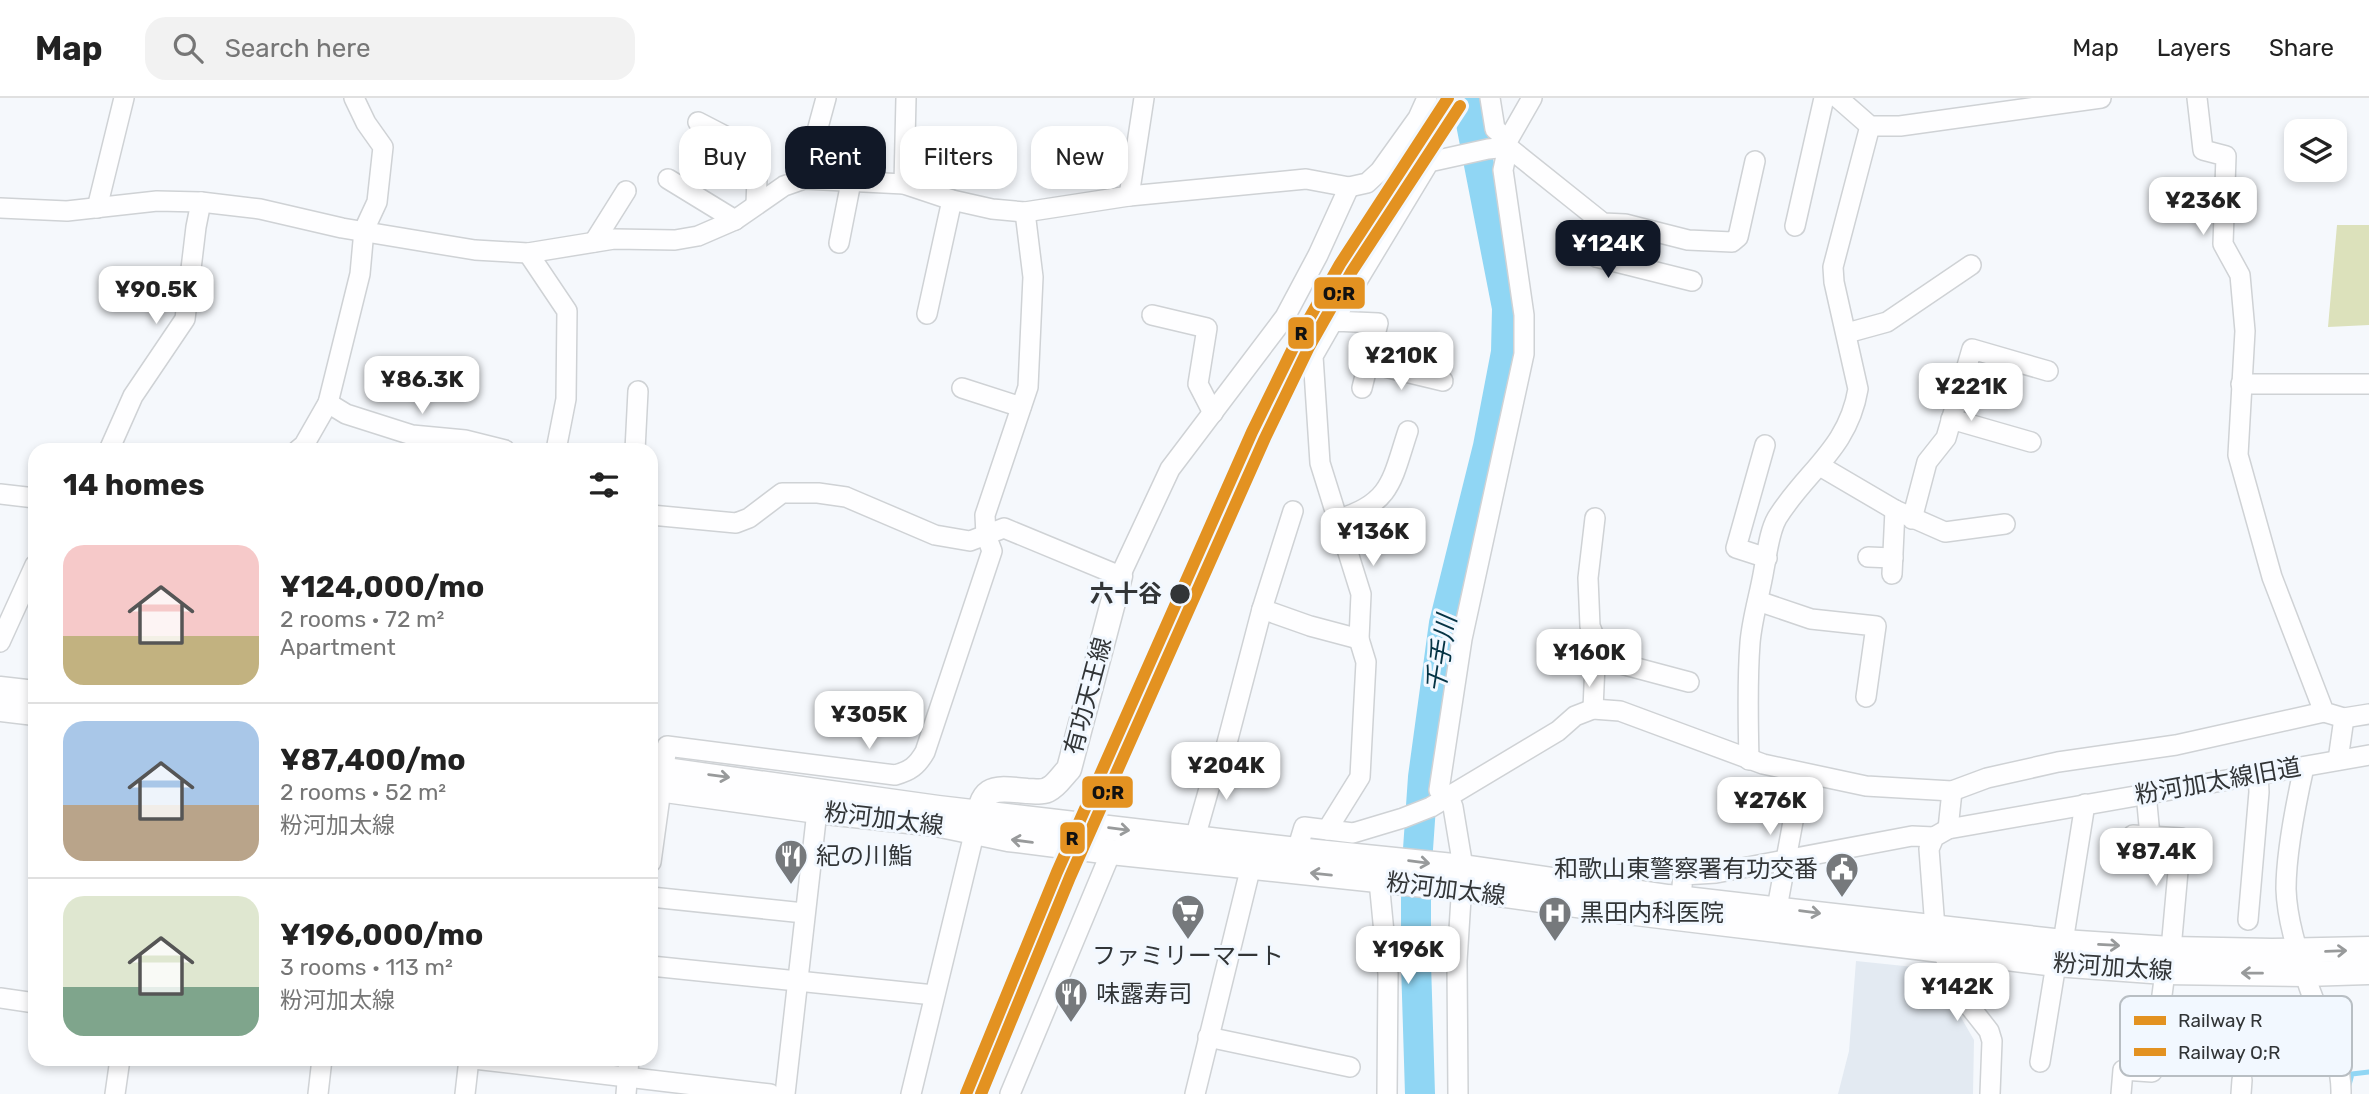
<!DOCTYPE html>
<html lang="en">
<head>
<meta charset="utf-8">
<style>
  body { margin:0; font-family:Rubik,"Noto Sans JP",sans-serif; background:#f2f2f2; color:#222; height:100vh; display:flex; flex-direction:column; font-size:26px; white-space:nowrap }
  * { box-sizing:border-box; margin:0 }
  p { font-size:23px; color:#767676 }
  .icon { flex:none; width:38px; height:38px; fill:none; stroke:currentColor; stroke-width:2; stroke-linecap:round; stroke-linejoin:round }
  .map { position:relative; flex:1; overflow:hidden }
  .side { position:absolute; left:28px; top:345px; width:630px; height:623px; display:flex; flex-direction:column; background:#fff; border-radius:21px; box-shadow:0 4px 10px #0003 }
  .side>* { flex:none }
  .hud { position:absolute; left:679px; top:28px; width:665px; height:63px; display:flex; gap:14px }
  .tools { position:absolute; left:2284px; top:21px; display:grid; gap:14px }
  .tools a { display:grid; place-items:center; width:63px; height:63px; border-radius:14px; background:#fff; box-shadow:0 4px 10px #0003; font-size:35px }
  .price { position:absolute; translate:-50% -60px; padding:0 16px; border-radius:14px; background:#fff; color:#222; font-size:23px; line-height:46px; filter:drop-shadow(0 2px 4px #0008) }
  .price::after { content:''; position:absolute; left:50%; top:42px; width:21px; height:16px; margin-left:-10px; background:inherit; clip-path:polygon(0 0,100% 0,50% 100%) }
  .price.current { background:#111827; color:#fff }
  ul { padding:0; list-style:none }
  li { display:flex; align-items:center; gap:21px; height:175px; padding:0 35px }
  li+li { border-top:2px solid #e0e0e0 }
  li span { display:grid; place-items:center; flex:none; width:196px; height:140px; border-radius:21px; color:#555 }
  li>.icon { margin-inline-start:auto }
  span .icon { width:84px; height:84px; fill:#fffc; stroke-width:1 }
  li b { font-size:30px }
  h2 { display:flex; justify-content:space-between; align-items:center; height:84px; padding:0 35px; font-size:30px }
  .pill { padding:0 24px; border-radius:21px; background:#fff; box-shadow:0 4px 10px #0003; font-size:24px; line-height:63px }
  .pill.current { background:#111827; color:#fff }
  header { display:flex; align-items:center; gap:42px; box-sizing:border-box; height:98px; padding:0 35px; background:#fff; border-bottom:2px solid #e0e0e0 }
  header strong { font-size:33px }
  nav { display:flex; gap:38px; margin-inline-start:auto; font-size:24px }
  .search { width:490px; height:63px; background:#f2f2f2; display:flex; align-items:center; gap:18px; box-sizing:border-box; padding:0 24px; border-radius:21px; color:#767676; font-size:26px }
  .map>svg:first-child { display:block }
  .built { fill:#e3eaf2 }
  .green { fill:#dce1bb }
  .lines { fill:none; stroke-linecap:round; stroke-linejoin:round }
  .stream { stroke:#90d6f4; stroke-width:5 }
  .river { stroke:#90d6f4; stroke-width:30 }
  .minor-casing { stroke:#cfd2d5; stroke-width:22 }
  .major-casing { stroke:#cfd2d5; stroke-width:27 }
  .minor { stroke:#fefeff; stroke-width:19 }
  .major { stroke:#fefeff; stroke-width:24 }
  .rail-1-casing { stroke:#f2f8ff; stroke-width:18 }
  .rail-2-casing { stroke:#f2f8ff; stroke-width:18 }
  .rail-1 { stroke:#e39221; stroke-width:12 }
  .rail-2 { stroke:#e39221; stroke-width:12 }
  .oneway { stroke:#989a9b }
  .stop-dot { fill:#323537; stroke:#f2f8ff; stroke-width:2.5 }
  .labels { text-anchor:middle; stroke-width:6; stroke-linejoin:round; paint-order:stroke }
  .stop-label { font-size:24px; font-weight:bold; fill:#323537; stroke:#f2f8ff; text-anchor:end }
  .street-label { font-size:24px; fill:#323537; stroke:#f2f8ff }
  .poi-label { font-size:24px; fill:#323537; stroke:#f2f8ff; text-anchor:start }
  .water-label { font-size:26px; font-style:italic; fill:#053445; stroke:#f2f8ff }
  .key { fill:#f2f8ff; stroke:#b8bec3; stroke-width:2 }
  .key-label { font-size:19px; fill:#323537 }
  .line-badge { stroke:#f2f8ff; stroke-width:2.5 }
  .pale-badge-label { font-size:19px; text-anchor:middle; font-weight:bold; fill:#111 }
</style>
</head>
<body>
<header>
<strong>Map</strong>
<div class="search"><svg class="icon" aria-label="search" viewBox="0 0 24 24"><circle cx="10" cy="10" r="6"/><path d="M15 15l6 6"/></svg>Search here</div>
<nav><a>Map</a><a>Layers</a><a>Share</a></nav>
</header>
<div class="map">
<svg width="2369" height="996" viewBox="0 0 2369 996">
  <rect width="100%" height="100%" fill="#f5f8fc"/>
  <!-- built -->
  <polygon class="built" points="1856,863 1933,871 1974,942 1973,996 1838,996 1849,953"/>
  <!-- green -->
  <polygon class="green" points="2337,127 2369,127 2369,227 2328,229"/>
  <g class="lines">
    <!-- stream -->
    <polyline class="stream" points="2349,987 2352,976 2369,974"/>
    <!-- river -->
    <polyline class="river" points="1420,996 1416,865 1416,780 1423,679 1444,525 1488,348 1506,254 1507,210 1466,0"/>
    <defs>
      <g id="minor">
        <polyline points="1490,0 1495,31 1508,42"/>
        <polyline points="1838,0 1870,28 1900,28 2101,0"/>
        <polyline points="2197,0 2203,52 2226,58 2223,146 2240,177 2245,233 2238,357 2272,479 2324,614 2344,620 2369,616"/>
        <polyline points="698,24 758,55 756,106"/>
        <polyline points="668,81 735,122"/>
        <polyline points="804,81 826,0"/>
        <polyline points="904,86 906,0"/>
        <polyline points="1129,98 1144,0"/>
        <polyline points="0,110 67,113 157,103 201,104 260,111 342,130 475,152 528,155 614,141 675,142 698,138 735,122 784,88 804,81 904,86 952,102 992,111 1025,114 1129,98 1306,81 1349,89 1367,85 1380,73 1418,20 1427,0"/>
        <polyline points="97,110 124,0"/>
        <polyline points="1603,125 1596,159 1692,183"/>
        <polyline points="1795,128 1824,0"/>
        <polyline points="594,144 626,93"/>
        <polyline points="839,145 851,84"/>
        <polyline points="528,155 567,213 566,301 556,352"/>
        <polyline points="927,216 952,102"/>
        <polyline points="1152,217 1207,230 1198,286 1213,315"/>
        <polyline points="1333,223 1429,64 1488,51 1508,49 1603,125 1625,126 1688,142 1732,144 1738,139 1755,63"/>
        <polyline points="1847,235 1887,224 1971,167"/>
        <polyline points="1368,265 1443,283"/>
        <polyline points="2241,286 2369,286"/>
        <polyline points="962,290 1021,309"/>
        <polyline points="328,305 346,316 412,337 465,342 505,352"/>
        <polyline points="1951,321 2031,344"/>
        <polyline points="1765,347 1736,450 1767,460"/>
        <polyline points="109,352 133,298 185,221 196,129 201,104"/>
        <polyline points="298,352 304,347 328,305 360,176 364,132 377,104 383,49 366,25 354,0"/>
        <polyline points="635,352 638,293"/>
        <polyline points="1820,368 1895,412 1945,434 2005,426"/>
        <polyline points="0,396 35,400"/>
        <polyline points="1293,413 1262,511 1310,528 1359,541"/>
        <polyline points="651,417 736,425 749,420 782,395 818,395 846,399 935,437 970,443 1004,430 1120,478 1170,371 1285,219 1318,157 1349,89"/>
        <path d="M 1339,421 C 1392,405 1392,381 1408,333"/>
        <polyline points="1912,421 1927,364 1946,340 1972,251 2048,273"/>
        <polyline points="1868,459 1893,460"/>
        <polyline points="1892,476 1895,412"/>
        <polyline points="1758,503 1811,521 1876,528 1866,599"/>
        <polyline points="0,544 35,467"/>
        <polyline points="1595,559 1689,584"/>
        <polyline points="1593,611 1596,543 1590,528 1588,480 1595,420"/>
        <path d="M 1749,662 C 1748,623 1747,584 1750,545 C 1752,520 1760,496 1764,471 C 1767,456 1769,434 1777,420 C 1806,373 1848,351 1858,291 L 1834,184 L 1833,169 L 1870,28"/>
        <polyline points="2338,662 2344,620"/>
        <polyline points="1222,664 1262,511"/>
        <path d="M 2304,669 C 2296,705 2286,754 2286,791 C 2287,824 2299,858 2309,889 C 2321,924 2342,958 2341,996"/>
        <polyline points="2146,695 2150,738"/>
        <polyline points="1948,731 1952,693"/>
        <polyline points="1327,732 1360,679 1366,564 1359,541 1361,496 1320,365 1313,258 1333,223 1378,225 1362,290"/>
        <polyline points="2133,737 2181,740 2171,851"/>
        <polyline points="1195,740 1216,666 1222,664 1259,671"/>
        <polyline points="1297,752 1304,729 1353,735 1403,720 1431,709 1558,633 1575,618 1593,611 1620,613 1763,666 1866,688 1952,693 1987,680 2058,664 2176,647 2324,614"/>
        <path d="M 651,764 L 667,648 L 895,677 C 910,673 917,668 925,654 L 992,453 L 986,437 L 985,417 L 1028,289 L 1033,179 L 1025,114"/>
        <polyline points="1379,783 1388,876 1387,996"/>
        <polyline points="651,799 804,815"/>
        <polyline points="1681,800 1683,777 1716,775 1912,738 1934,739"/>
        <polyline points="1777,810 1802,675"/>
        <polyline points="2248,822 2259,694 2258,676"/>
        <polyline points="2063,844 2085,706"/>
        <polyline points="651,868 934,897"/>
        <polyline points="0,900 35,905"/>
        <polyline points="1208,939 1350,969"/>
        <polyline points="474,961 770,996"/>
        <polyline points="2040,964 2056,866"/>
        <polyline points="115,996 120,961"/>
        <polyline points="318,996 322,961"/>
        <polyline points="465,996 469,961"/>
        <polyline points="626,996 629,961"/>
        <polyline points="785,996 817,713"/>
        <polyline points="911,996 975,732"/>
        <polyline points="1010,996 1111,754"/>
        <polyline points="1195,996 1251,768 1252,755"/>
        <polyline points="1458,996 1457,863 1463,769 1453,709 1449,699 1439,692 1462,541 1524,256 1524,217 1503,72 1508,49 1508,42 1532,0"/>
        <polyline points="1990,996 1992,943 1989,933 1956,891 1935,830 1929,751 1934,739 1948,731 2369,657"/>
        <polyline points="2121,996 2123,972 2152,974 2165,874"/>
        <polyline points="2241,996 2242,982"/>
      </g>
      <g id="major">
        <polyline points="0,591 35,595"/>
        <polyline points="0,611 35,615"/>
        <polyline points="651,670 938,710 1297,752 1463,769 1668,799 2063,844 2171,851 2272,853 2369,851"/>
        <polyline points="651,690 817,713 936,726 1008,741 1111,754 1462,791 1619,813 2056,866 2165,874 2305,876 2369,874"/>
        <path d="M 976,730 C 983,689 988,689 1027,693 C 1034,693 1043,695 1049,691 C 1056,688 1063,677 1069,671 L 1120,478"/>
      </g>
    </defs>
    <!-- minor casing -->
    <use href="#minor" class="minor-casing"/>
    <!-- major casing -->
    <use href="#major" class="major-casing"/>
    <!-- minor -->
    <use href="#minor" class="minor"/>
    <!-- major -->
    <use href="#major" class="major"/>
    <defs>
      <polyline id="rail-1" points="966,996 1057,774 1252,334 1297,242 1340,166 1448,0"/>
      <polyline id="rail-2" points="981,996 1070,779 1265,340 1309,249 1352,173 1460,8"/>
    </defs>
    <!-- rail-1 casing -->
    <use href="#rail-1" class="rail-1-casing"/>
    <!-- rail-2 casing -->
    <use href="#rail-2" class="rail-2-casing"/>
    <!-- rail-1 -->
    <use href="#rail-1" class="rail-1"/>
    <!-- rail-2 -->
    <use href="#rail-2" class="rail-2"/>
  </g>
  <!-- one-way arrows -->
  <defs><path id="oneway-shaft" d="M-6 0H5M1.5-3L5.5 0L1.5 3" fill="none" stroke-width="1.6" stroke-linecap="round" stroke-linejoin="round" transform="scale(1.75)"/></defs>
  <g class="oneway">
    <use href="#oneway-shaft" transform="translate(719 678) rotate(8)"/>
    <use href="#oneway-shaft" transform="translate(1119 731) rotate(7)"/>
    <use href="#oneway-shaft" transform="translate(1022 743) rotate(-173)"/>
    <use href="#oneway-shaft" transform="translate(1419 764) rotate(7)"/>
    <use href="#oneway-shaft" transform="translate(1321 776) rotate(-174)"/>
    <use href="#oneway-shaft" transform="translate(1810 814) rotate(7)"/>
    <use href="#oneway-shaft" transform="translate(2109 847) rotate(3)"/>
    <use href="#oneway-shaft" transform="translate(2336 853) rotate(-2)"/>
    <use href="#oneway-shaft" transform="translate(2252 875) rotate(-179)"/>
  </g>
  <!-- icons -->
  <defs>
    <symbol id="restaurant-pin" viewBox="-11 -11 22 30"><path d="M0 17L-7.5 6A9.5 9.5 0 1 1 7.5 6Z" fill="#76797c" stroke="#f2f8ff"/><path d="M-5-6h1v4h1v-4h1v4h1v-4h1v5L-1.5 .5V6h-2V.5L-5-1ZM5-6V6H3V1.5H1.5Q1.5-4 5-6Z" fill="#fff"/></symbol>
    <symbol id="civic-pin" viewBox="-11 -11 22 30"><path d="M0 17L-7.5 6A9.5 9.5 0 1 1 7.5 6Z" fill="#76797c" stroke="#f2f8ff"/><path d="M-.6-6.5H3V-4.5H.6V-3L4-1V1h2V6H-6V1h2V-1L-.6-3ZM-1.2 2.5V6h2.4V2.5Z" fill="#fff"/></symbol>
    <symbol id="supermarket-pin" viewBox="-11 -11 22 30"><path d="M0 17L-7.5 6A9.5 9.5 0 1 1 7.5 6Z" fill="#76797c" stroke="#f2f8ff"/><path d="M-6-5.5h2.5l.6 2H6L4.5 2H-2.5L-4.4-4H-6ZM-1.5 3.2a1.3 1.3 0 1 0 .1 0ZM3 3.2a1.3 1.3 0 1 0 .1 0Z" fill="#fff"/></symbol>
    <symbol id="hospital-pin" viewBox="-11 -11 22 30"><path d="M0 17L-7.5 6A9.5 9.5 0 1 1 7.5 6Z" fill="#76797c" stroke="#f2f8ff"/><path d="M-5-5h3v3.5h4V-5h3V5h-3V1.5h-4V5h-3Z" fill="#fff"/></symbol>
  </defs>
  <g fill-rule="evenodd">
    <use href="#restaurant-pin" x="772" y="739" width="38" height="52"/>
    <use href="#civic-pin" x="1823" y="752" width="38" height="52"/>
    <use href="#supermarket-pin" x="1169" y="794" width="38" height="52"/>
    <use href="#hospital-pin" x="1536" y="796" width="38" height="52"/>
    <use href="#restaurant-pin" x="1052" y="877" width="38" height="52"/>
  </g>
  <!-- markers -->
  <circle class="stop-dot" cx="1180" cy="496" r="11"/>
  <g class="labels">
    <!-- stop labels -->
    <g class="stop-label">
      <text x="1162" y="504">六十谷</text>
    </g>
    <!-- street labels -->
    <g class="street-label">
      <text transform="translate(1088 598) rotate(-75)" y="8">有功天王線</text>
      <text transform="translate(2218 683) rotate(-10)" y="8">粉河加太線旧道</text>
      <text transform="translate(884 721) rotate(7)" y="8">粉河加太線</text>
      <text transform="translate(1446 791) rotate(7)" y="8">粉河加太線</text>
      <text transform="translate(2113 869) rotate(4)" y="8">粉河加太線</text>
    </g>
    <!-- poi labels -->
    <g class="poi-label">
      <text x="816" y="766">紀の川鮨</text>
      <text x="1818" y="779" text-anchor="end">和歌山東警察署有功交番</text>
      <text x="1580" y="823">黒田内科医院</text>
      <text x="1188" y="866" text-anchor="middle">ファミリーマート</text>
      <text x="1096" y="904">味露寿司</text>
    </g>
    <!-- water labels -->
    <g class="water-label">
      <text transform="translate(1441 556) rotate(-81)" y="9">千手川</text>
    </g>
  </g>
  <!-- legend -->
  <rect x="2120" y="898" width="232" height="80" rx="10" class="key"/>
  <rect x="2134" y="918" width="32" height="9" fill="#e39221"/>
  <rect x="2134" y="950" width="32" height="8" fill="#e39221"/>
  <g class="key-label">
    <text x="2178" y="929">Railway R</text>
    <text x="2178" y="961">Railway O;R</text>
  </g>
  <g class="line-badge">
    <rect x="1313" y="178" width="53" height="34" rx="7" fill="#e39221"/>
    <rect x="1287" y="218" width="28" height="34" rx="7" fill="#e39221"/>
    <rect x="1081" y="677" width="53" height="34" rx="7" fill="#e39221"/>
    <rect x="1059" y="723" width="27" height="34" rx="7" fill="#e39221"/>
  </g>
  <g class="pale-badge-label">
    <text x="1339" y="202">O;R</text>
    <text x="1301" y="242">R</text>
    <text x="1108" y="701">O;R</text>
    <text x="1072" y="747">R</text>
  </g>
</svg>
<div class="tools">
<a><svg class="icon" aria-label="layers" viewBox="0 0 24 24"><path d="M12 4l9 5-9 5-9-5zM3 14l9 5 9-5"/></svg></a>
</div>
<b class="price" style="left:2203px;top:139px">¥236K</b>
<b class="price current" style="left:1608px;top:182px">¥124K</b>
<b class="price" style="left:156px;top:228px">¥90.5K</b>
<b class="price" style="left:1401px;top:294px">¥210K</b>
<b class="price" style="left:422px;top:318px">¥86.3K</b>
<b class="price" style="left:1971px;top:325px">¥221K</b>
<b class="price" style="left:1373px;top:470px">¥136K</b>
<b class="price" style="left:1589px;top:591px">¥160K</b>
<b class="price" style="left:869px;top:653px">¥305K</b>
<b class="price" style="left:1226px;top:704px">¥204K</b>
<b class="price" style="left:1770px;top:739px">¥276K</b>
<b class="price" style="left:2156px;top:790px">¥87.4K</b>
<b class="price" style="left:1408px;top:888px">¥196K</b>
<b class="price" style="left:1957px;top:925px">¥142K</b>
<div class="hud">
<a class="pill">Buy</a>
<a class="pill current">Rent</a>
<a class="pill">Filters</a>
<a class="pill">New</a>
</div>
<section class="side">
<h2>14 homes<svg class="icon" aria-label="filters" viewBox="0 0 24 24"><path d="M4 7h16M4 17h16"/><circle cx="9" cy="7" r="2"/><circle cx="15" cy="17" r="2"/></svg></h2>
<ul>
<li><span style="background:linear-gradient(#f6c9c9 65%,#c2b280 0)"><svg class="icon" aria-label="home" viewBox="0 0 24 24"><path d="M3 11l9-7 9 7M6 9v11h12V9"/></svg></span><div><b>¥124,000/mo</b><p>2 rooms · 72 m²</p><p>Apartment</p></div></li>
<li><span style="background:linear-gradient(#a9c7e8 60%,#b9a48a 0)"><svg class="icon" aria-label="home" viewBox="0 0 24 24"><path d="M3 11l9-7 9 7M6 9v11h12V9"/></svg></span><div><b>¥87,400/mo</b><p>2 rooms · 52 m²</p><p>粉河加太線</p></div></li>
<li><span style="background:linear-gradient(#dfe7d0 65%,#7fa58c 0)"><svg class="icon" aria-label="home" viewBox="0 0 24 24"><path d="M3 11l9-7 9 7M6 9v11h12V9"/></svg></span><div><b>¥196,000/mo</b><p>3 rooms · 113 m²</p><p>粉河加太線</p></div></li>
</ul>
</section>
</div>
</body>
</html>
